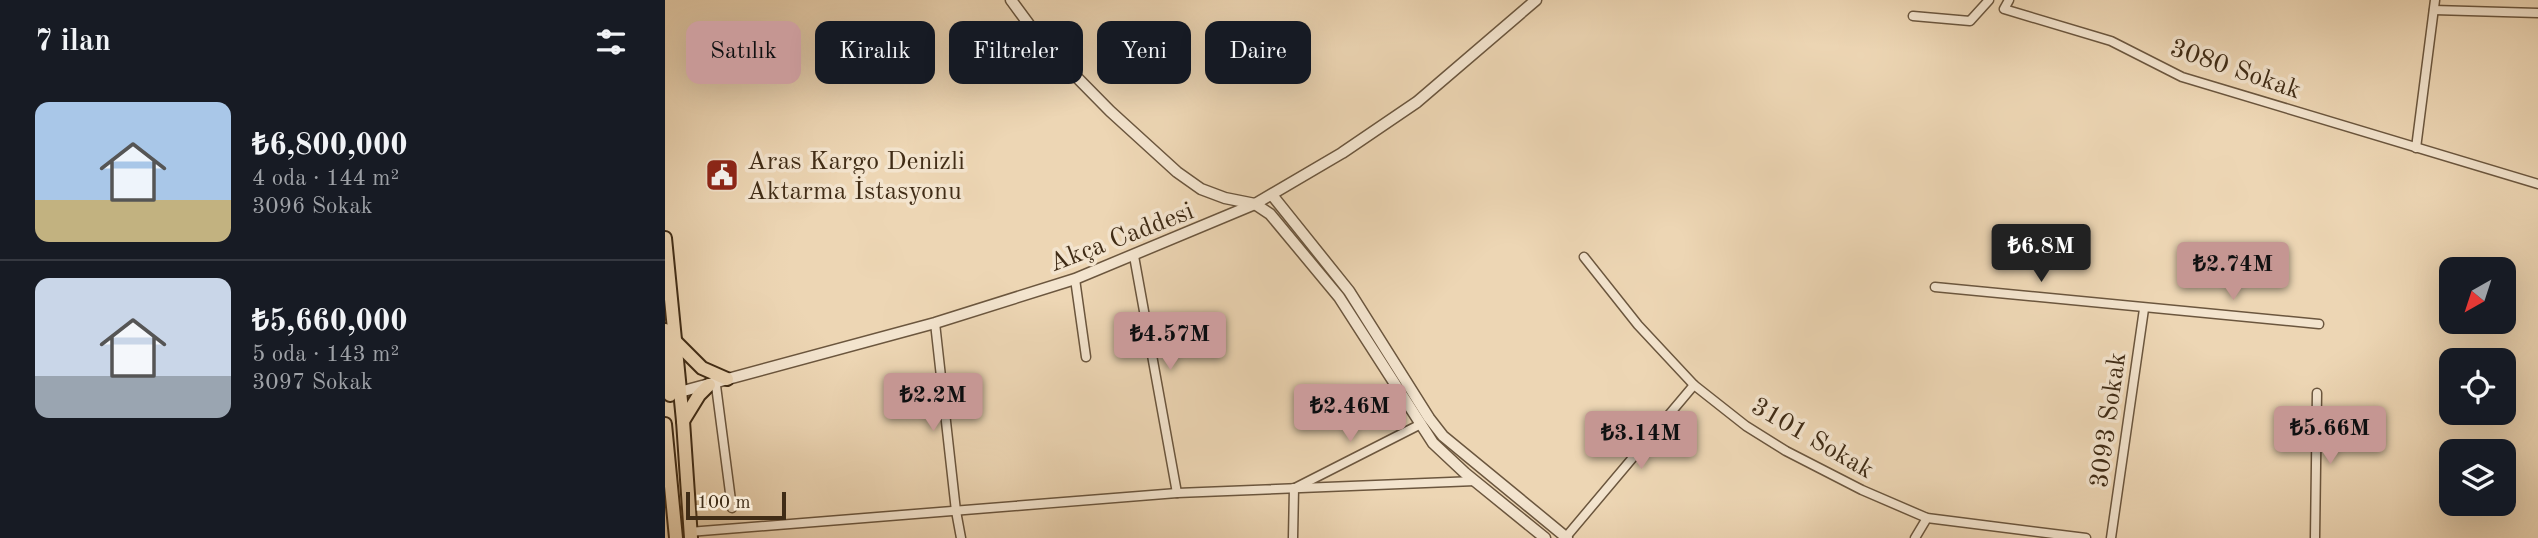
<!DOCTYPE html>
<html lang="tr">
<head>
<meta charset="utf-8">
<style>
  body { margin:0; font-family:"Old Standard TT",serif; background:#20242c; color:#f1f3f6; height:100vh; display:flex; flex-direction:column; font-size:26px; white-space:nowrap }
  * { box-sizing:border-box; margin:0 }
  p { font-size:23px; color:#9ea1a6 }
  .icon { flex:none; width:38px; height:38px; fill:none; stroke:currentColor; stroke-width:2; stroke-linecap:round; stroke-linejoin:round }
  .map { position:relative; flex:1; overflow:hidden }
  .drawer { display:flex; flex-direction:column; background:#171b24; width:665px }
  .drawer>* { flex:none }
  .banner { position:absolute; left:21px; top:21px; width:665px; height:63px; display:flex; gap:14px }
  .needle { width:46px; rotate:219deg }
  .tools { position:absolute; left:1774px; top:257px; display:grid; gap:14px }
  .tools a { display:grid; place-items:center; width:77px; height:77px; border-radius:14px; background:#171b24; box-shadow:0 7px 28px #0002; font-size:35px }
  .scale { position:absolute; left:21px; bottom:18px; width:100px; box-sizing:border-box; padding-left:7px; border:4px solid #402c16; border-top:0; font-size:19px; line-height:24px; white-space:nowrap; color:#402c16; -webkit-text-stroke:5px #f3e4ce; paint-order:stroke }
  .price { position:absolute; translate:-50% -60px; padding:0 16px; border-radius:7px; background:#c59692; color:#111; font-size:23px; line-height:46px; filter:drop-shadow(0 2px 4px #0008) }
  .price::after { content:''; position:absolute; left:50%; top:42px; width:21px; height:16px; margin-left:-10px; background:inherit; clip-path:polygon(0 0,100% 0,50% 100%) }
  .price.current { background:#222; color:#fff }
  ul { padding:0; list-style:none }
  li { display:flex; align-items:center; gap:21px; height:175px; padding:0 35px }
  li+li { border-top:2px solid #363941 }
  li span { display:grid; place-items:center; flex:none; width:196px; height:140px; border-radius:14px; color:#555 }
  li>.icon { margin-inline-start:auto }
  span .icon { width:84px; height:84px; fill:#fffc; stroke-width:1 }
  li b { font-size:30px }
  h2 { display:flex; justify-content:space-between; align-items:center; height:84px; padding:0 35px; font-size:30px }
  .tag { padding:0 24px; border-radius:14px; background:#171b24; box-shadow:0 7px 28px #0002; font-size:24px; line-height:63px }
  .tag.current { background:#c59692; color:#111 }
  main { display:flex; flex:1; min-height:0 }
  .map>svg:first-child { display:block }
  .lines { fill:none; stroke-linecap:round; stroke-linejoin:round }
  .minor-casing { stroke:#6b563e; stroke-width:11 }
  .tertiary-casing { stroke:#6b563e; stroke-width:13 }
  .primary-casing { stroke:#402c16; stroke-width:16 }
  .minor { stroke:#f3e4ce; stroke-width:8 }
  .tertiary { stroke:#f3e4ce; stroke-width:10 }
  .primary { stroke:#edd6b4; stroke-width:12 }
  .labels { text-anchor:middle; stroke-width:7; stroke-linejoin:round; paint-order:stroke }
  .street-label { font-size:26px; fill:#402c16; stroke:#f3e4ce }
  .poi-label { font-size:26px; fill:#402c16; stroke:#f3e4ce; text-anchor:start }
</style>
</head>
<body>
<main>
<section class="drawer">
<h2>7 ilan<svg class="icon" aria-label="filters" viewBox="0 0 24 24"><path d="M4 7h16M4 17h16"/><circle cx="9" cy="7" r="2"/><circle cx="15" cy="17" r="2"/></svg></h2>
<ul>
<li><span style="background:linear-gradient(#a9c7e8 70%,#c2b280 0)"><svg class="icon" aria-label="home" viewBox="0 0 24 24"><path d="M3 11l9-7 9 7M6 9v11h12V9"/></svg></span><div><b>₺6,800,000</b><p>4 oda · 144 m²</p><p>3096 Sokak</p></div></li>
<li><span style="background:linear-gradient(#c9d6e8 70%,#9aa5b1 0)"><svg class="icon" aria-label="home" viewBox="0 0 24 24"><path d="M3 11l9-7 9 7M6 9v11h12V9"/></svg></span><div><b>₺5,660,000</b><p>5 oda · 143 m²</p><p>3097 Sokak</p></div></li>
</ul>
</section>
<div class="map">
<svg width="1873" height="538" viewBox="0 0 1873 538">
  <rect width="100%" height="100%" fill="#edd6b4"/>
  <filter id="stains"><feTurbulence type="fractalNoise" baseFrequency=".00286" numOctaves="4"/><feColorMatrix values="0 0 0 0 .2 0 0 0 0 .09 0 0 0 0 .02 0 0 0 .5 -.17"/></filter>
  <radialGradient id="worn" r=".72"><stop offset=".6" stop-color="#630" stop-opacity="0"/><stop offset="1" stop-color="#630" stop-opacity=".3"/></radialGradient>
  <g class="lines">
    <defs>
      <g id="minor">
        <polyline points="1344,0 1339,9 1446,41 1517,77 1873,184"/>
        <polyline points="1769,10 1873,13"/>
        <polyline points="1248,16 1305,21 1324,0"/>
        <polyline points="1751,148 1770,0"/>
        <polyline points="469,256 512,493"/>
        <polyline points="919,257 973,325 1029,385 1081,426 1121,451 1197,490 1262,518 1421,538"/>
        <polyline points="410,279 421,357"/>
        <polyline points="1270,287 1654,324"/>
        <polyline points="270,323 291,511 296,538"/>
        <polyline points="50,378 67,508"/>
        <polyline points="632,487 754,425"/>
        <polyline points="24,532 512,493 810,481"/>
        <polyline points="901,537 1029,385"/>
        <polyline points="628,538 629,488"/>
        <polyline points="1250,538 1262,518"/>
        <polyline points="1446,538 1479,309"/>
        <polyline points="1650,538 1652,393"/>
      </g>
      <g id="tertiary">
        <polyline points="346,0 377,42 445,111 512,172 536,189 560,198 590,204 605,214 674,297 768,443 800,473 880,538"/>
        <polyline points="607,195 684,291 764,418 778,436 902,538"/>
        <polyline points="11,393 270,323 410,279 590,204 677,153 752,102 871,0"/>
      </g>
      <g id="primary">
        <polyline points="0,238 18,421 26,538"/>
        <polyline points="0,330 5,395"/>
        <polyline points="10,341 37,368 62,379"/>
        <polyline points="18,421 34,395 44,385"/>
        <polyline points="0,424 11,538"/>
      </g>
    </defs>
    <!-- minor casing -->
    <use href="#minor" class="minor-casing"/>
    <!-- tertiary casing -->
    <use href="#tertiary" class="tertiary-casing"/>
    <!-- primary casing -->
    <use href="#primary" class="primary-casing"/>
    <!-- minor -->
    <use href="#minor" class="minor"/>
    <!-- tertiary -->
    <use href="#tertiary" class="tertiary"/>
    <!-- primary -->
    <use href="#primary" class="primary"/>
  </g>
  <!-- icons -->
  <defs>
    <symbol id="civic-square" viewBox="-11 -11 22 22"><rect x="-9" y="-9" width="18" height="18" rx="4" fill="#8f2418" stroke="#f3e4ce"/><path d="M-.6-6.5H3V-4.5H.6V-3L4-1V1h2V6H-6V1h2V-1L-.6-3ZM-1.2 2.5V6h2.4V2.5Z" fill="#fff"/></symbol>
  </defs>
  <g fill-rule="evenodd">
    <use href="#civic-square" x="38" y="156" width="38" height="38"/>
  </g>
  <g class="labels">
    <!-- street labels -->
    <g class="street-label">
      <text transform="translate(1571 68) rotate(19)" y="9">3080 Sokak</text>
      <text transform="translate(456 236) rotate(-21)" y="9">Akça Caddesi</text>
      <text transform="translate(1442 420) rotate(-82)" y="9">3093 Sokak</text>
      <text transform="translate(1148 437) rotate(30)" y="9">3101 Sokak</text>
    </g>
    <!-- poi labels -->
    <g class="poi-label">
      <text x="82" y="169">Aras Kargo Denizli<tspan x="82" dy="30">Aktarma İstasyonu</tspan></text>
    </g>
  </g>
  <rect width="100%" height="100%" filter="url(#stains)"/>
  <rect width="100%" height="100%" fill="url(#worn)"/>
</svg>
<div class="tools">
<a><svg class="needle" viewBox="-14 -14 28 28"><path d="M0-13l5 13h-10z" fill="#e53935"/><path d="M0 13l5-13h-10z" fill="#9ea1a6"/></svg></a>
<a><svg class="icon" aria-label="locate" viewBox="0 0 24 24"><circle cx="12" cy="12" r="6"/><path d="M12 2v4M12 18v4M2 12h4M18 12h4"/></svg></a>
<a><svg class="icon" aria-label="layers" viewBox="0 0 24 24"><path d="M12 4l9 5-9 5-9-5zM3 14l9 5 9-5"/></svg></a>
</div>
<div class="scale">100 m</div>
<b class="price current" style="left:1376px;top:284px">₺6.8M</b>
<b class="price" style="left:1568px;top:302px">₺2.74M</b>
<b class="price" style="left:505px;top:372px">₺4.57M</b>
<b class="price" style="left:268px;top:433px">₺2.2M</b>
<b class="price" style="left:685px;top:444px">₺2.46M</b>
<b class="price" style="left:1665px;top:466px">₺5.66M</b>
<b class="price" style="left:976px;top:471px">₺3.14M</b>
<div class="banner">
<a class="tag current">Satılık</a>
<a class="tag">Kiralık</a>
<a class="tag">Filtreler</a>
<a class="tag">Yeni</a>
<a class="tag">Daire</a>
</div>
</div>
</main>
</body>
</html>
